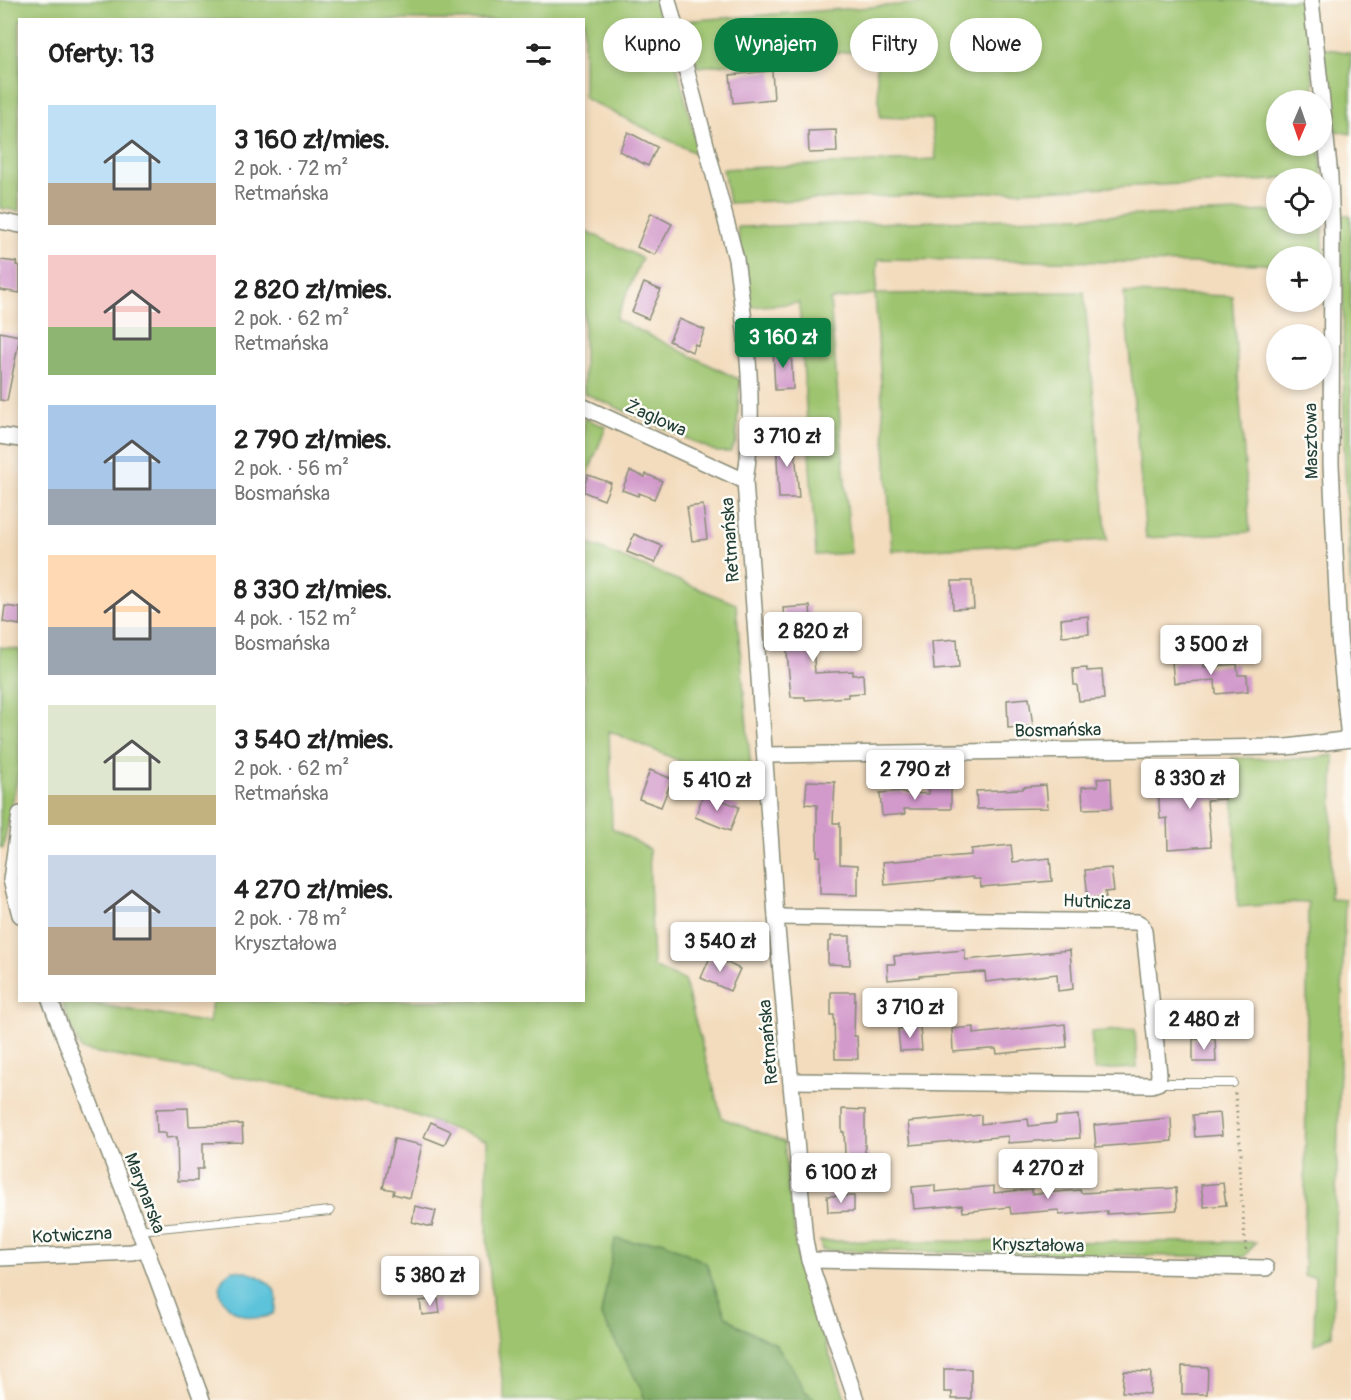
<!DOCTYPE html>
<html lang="pl">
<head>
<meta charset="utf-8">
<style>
  body { margin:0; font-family:Pangolin,sans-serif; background:#f2f2f2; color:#222; height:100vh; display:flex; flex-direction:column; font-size:22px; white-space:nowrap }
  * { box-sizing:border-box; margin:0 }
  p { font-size:20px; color:#767676 }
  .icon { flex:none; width:33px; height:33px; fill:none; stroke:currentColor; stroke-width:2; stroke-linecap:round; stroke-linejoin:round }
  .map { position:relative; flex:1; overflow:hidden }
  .panel { position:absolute; left:18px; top:18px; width:567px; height:984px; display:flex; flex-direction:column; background:#fff; border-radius:0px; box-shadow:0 3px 9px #0003 }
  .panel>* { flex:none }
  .hud { position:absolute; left:603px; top:18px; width:570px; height:54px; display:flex; gap:12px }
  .needle { width:39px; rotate:182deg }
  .controls { position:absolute; left:1266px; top:90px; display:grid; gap:12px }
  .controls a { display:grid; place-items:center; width:66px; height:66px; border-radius:50%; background:#fff; box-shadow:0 3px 9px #0003; font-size:30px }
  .price { position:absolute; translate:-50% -51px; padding:0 14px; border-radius:6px; background:#fff; color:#222; font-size:20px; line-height:39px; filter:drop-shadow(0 2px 3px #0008) }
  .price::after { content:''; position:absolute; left:50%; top:36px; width:18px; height:14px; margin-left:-9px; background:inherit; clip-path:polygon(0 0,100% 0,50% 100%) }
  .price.on { background:#0b8043; color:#fff }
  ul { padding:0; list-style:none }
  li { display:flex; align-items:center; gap:18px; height:150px; padding:0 30px }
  li span { display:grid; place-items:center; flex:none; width:168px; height:120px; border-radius:0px; color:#555 }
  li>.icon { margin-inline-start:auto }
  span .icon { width:72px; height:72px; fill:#fffc; stroke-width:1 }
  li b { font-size:26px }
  h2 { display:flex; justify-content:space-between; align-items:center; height:72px; padding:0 30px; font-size:26px }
  .pill { padding:0 21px; border-radius:27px; background:#fff; box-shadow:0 3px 9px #0003; font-size:21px; line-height:54px }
  .pill.on { background:#0b8043; color:#fff }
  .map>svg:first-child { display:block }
  .green { fill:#9ec46f; stroke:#5e8052; stroke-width:1.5 }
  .forest { fill:#7eaa62; stroke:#4e744b; stroke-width:1.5 }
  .water { fill:#5dc3da; stroke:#3e8087; stroke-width:1.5 }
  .building { fill:#d29acb }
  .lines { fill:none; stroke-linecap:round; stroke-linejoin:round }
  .service-casing { stroke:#898c78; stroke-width:10 }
  .minor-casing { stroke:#898c78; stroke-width:18 }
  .path { stroke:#898c78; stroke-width:3; stroke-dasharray:1.5 4.5; stroke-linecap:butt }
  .service { stroke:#fff; stroke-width:8 }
  .minor { stroke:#fff; stroke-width:15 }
  .labels { text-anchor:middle; stroke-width:5; stroke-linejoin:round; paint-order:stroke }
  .street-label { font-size:18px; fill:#1f3d34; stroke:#fdfcf7 }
</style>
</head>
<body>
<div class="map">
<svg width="1351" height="1400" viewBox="0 0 1351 1400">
  <rect width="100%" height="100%" fill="#fdfcf7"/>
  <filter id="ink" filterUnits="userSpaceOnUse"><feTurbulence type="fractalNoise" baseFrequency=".0167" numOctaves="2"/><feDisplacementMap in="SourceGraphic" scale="12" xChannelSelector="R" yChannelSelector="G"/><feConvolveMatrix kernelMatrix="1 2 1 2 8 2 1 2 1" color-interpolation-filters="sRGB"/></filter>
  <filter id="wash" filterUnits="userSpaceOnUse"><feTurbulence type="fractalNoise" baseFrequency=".008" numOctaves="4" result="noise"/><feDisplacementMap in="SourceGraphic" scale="24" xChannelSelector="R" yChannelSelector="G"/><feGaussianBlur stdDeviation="1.35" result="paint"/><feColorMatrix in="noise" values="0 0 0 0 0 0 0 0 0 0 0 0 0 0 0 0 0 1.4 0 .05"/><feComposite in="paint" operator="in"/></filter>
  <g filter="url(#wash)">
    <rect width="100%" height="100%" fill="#f3dcbd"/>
    <!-- green -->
    <g class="green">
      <polygon points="0,0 661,0 699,155 584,98 584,20 20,20 19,211 0,208"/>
      <polygon points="966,0 1304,0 1315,100 1276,100 1276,146 1320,146 1322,178 1276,178 1276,180 729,203 723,169 936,159 931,119 880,117 875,49 698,67 682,21"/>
      <polygon points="1323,48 1351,53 1351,134 1331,130"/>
      <polygon points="1322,210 1324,264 1322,264 1322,256 1276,256 1276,264 878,259 876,294 1084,292 1107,540 892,551 875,294 830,300 851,553 816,555 799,303 751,307 737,227 1276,211 1276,224 1322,224"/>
      <polygon points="1339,214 1351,216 1351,590 1344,447 1343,284"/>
      <polygon points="584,230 642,258 616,319 740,380 736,442 730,452 717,452 584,393"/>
      <polygon points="1124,293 1232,296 1250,532 1146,538"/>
      <polygon points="584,418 606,427 584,484"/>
      <polygon points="584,542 736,604 753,792 609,731 612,828 649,849 653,967 684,980 722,1118 784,1142 799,1271 846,1400 816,1400 805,1391 790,1364 774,1343 740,1327 725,1315 706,1263 662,1241 634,1242 616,1239 601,1315 641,1388 645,1400 505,1400 493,1313 487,1237 487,1141 371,1100 81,1050 61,1001 76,1001 209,1023 212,1001 584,1000"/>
      <polygon points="0,647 20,650 19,770 3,848 0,847"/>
      <polygon points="1334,755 1330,898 1345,899 1332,1335 1314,1345 1315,1276 1304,1276 1308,902 1238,907 1232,758 1308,759"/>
      <polygon points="1135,1029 1137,1068 1094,1070 1091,1032"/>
      <polygon points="820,1241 1249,1242 1256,1242 1244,1257 822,1250"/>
    </g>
    <!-- forest -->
    <polygon class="forest" points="615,1239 634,1242 662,1241 706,1263 725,1315 740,1327 774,1343 790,1364 805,1391 816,1400 645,1400 641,1388 601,1315"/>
    <!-- water -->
    <path class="water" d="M 232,1270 C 246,1270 271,1278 276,1294 C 278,1300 276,1307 274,1313 C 245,1331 197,1293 232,1270 Z"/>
    <g id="blocks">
      <!-- building -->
      <g class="building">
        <polygon points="772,71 774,99 733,103 730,75"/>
        <polygon points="836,130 837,152 809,153 808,131"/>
        <polygon points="628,132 657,147 648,166 619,151"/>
        <polygon points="651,213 672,224 655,255 637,247"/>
        <polygon points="0,260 17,262 16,265 20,266 20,293 0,290"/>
        <polygon points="644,283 661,290 648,319 632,312"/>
        <polygon points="679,319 705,330 698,346 695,344 692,352 669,341"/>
        <polygon points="0,332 20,336 7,401 0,400"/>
        <polygon points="791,348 793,389 775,390 773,349"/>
        <polygon points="794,437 799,498 779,498 776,438"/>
        <polygon points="630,471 645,477 646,474 662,481 654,499 639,493 638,496 622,490"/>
        <polygon points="588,475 611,483 604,500 584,492 584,486"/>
        <polygon points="703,505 707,539 692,541 687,507"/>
        <polygon points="634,534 662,546 655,563 627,552"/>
        <polygon points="952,581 972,581 974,608 953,609"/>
        <polygon points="5,606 20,608 20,625 3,622"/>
        <polygon points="810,606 815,673 853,671 853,675 863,674 864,693 848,694 848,697 805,700 805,697 791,697 783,608"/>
        <polygon points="1088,616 1089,634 1062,636 1061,619"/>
        <polygon points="957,639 959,668 934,670 932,641"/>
        <polygon points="1204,660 1204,667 1237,664 1238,675 1247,675 1248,691 1216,694 1215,680 1174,683 1172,662"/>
        <polygon points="1087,668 1087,671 1102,670 1104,699 1079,701 1077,685 1074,685 1073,669"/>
        <polygon points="1029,698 1033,726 1008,728 1007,700"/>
        <polygon points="650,770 672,779 661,807 639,799"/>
        <polygon points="1225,774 1225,799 1207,800 1211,846 1168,849 1167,818 1160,819 1158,784 1197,781 1197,775"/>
        <polygon points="1111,778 1112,808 1083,809 1082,787 1098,786 1097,779"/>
        <polygon points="807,781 835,782 833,823 840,823 840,864 858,865 858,895 820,894 820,856 817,856 817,805 805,804"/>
        <polygon points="1046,785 1048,808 977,809 976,791 1023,789 1023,787"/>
        <polygon points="929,787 951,787 951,809 904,809 905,814 882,816 880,793 903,791 903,793 929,794"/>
        <polygon points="704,793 739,807 730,831 695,817"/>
        <polygon points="1011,845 1013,862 1050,858 1052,881 981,887 980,879 973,879 973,877 885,885 883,862 971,855 971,849"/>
        <polygon points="1111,868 1114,891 1105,892 1106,897 1088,898 1085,870"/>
        <polygon points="831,936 850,936 850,965 828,964 828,942 831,941"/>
        <polygon points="965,950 965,960 1070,950 1073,989 1058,991 1057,974 986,982 985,972 919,976 919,977 888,980 887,964 895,964 894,956"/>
        <polygon points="711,955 740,969 730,991 701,978"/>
        <polygon points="831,992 855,992 854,1036 857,1036 858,1059 835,1059 834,1015 831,1015"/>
        <polygon points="1065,1024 1067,1047 997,1054 996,1049 990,1049 953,1052 952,1029 974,1027 974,1034"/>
        <polygon points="920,1027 922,1050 900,1051 898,1029"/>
        <polygon points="1193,1039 1215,1039 1216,1062 1193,1062"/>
        <polygon points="188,1108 189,1126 242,1124 243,1142 203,1143 203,1169 197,1169 197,1181 178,1181 177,1137 166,1138 166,1133 157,1133 156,1109"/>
        <polygon points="842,1109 865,1110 865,1153 868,1153 869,1176 846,1176 844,1132 842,1132"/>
        <polygon points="1220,1113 1222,1135 1195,1137 1193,1115"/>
        <polygon points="981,1115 981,1124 1028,1119 1029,1126 1056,1123 1056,1117 1078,1115 1080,1138 1008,1143 1008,1136 911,1145 908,1122"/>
        <polygon points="1171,1118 1172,1141 1096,1147 1094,1125"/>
        <polygon points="431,1122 451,1131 444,1145 424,1137"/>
        <polygon points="394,1139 422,1145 410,1198 393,1194 394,1190 383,1188"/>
        <polygon points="1223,1183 1226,1205 1204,1207 1201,1185"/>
        <polygon points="935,1185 935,1192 994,1186 994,1193 1032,1189 1032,1194 1080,1190 1081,1193 1176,1188 1177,1210 1107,1214 1107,1211 1059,1215 1059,1210 1011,1214 1010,1207 963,1212 962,1205 914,1209 912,1187"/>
        <polygon points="827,1196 854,1196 854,1211 828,1212"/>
        <polygon points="415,1206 436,1211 432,1227 412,1222"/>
        <polygon points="438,1299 440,1313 422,1315 420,1301"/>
        <polygon points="1182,1366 1208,1367 1207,1394 1182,1394"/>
        <polygon points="944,1369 971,1369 971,1399 952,1399 952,1392 944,1392"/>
        <polygon points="1124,1371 1151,1372 1150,1394 1122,1392"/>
      </g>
    </g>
  </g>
  <g filter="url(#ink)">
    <use href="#blocks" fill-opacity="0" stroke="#898c78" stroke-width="1.5"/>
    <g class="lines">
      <defs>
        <g id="service">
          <polyline points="1158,1083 1233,1083"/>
          <polyline points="139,1230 330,1211"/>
        </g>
        <g id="minor">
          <path d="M 668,0 L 736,259 C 746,332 757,408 745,481 L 776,917 L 805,1240 L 809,1260 L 856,1400"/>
          <polyline points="1311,0 1330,176 1332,234 1331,464 1339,637 1349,739"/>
          <polyline points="0,221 20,225"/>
          <polyline points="584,407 745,481"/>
          <polyline points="0,436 20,439"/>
          <polyline points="766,755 1287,747 1351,739"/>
          <polyline points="20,814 11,880 20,915"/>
          <polyline points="776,917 1137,922 1142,925 1144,931 1159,1074 1158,1083 1152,1085 791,1081"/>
          <polyline points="50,1000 139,1230 202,1400"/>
          <polyline points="0,1258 132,1252 146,1248"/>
          <polyline points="809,1260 1266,1268"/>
        </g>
      </defs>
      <!-- service casing -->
      <use href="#service" class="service-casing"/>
      <!-- minor casing -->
      <use href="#minor" class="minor-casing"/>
      <!-- path -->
      <polyline class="path" points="1235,1093 1241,1153 1239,1166 1246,1251"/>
      <!-- service -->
      <use href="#service" class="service"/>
      <!-- minor -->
      <use href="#minor" class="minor"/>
    </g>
  </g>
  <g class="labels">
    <!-- street labels -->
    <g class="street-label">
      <text transform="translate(656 418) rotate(24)" y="6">Żaglowa</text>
      <text transform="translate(1311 441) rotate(-91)" y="6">Masztowa</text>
      <text transform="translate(730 540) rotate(-94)" y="6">Retmańska</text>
      <text transform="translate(1058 730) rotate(-1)" y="6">Bosmańska</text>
      <text transform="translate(1097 902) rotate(3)" y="6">Hutnicza</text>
      <text transform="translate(768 1042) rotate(-95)" y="6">Retmańska</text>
      <text transform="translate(145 1193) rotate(69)" y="6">Marynarska</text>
      <text transform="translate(72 1235) rotate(-3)" y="6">Kotwiczna</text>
      <text transform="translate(1038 1245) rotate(1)" y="6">Kryształowa</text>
    </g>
  </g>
</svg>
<div class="controls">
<a><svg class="needle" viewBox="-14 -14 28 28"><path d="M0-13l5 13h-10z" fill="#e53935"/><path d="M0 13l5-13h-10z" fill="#767676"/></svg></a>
<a><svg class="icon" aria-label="locate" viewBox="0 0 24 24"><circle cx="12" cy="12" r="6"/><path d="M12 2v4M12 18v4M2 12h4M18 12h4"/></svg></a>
<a>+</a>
<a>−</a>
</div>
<b class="price on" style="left:783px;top:369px">3 160 zł</b>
<b class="price" style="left:787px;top:468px">3 710 zł</b>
<b class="price" style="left:813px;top:663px">2 820 zł</b>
<b class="price" style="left:1211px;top:676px">3 500 zł</b>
<b class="price" style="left:915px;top:801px">2 790 zł</b>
<b class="price" style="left:1190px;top:810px">8 330 zł</b>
<b class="price" style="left:717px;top:812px">5 410 zł</b>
<b class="price" style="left:720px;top:973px">3 540 zł</b>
<b class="price" style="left:910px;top:1039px">3 710 zł</b>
<b class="price" style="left:1204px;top:1051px">2 480 zł</b>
<b class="price" style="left:1048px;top:1200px">4 270 zł</b>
<b class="price" style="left:841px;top:1204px">6 100 zł</b>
<b class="price" style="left:430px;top:1307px">5 380 zł</b>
<div class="hud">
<a class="pill">Kupno</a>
<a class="pill on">Wynajem</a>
<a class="pill">Filtry</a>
<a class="pill">Nowe</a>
</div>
<section class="panel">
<h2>Oferty: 13<svg class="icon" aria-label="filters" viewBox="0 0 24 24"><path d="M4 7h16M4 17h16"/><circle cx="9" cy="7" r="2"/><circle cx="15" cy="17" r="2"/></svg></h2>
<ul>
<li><span style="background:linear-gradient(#bfe0f5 65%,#b9a48a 0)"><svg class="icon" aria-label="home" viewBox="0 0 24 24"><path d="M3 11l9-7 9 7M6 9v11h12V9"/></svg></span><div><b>3 160 zł/mies.</b><p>2 pok. · 72 m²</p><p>Retmańska</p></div></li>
<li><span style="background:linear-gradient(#f6c9c9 60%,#8fb573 0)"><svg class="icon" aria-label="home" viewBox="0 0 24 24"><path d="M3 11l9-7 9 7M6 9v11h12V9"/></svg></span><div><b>2 820 zł/mies.</b><p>2 pok. · 62 m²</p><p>Retmańska</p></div></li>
<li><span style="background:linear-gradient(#a9c7e8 70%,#9aa5b1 0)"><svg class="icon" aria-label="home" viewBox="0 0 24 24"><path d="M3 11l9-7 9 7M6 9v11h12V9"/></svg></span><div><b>2 790 zł/mies.</b><p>2 pok. · 56 m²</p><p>Bosmańska</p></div></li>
<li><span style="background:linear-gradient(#ffd9b3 60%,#9aa5b1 0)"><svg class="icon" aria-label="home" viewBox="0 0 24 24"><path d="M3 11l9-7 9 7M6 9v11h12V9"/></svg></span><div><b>8 330 zł/mies.</b><p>4 pok. · 152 m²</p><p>Bosmańska</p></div></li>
<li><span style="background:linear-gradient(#dfe7d0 75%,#c2b280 0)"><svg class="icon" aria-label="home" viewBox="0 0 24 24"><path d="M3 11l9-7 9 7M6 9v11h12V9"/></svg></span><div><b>3 540 zł/mies.</b><p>2 pok. · 62 m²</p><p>Retmańska</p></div></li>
<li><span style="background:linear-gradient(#c9d6e8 60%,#b9a48a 0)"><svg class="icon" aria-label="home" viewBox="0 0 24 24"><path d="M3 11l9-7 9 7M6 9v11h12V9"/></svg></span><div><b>4 270 zł/mies.</b><p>2 pok. · 78 m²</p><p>Kryształowa</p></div></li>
</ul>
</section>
</div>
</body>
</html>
